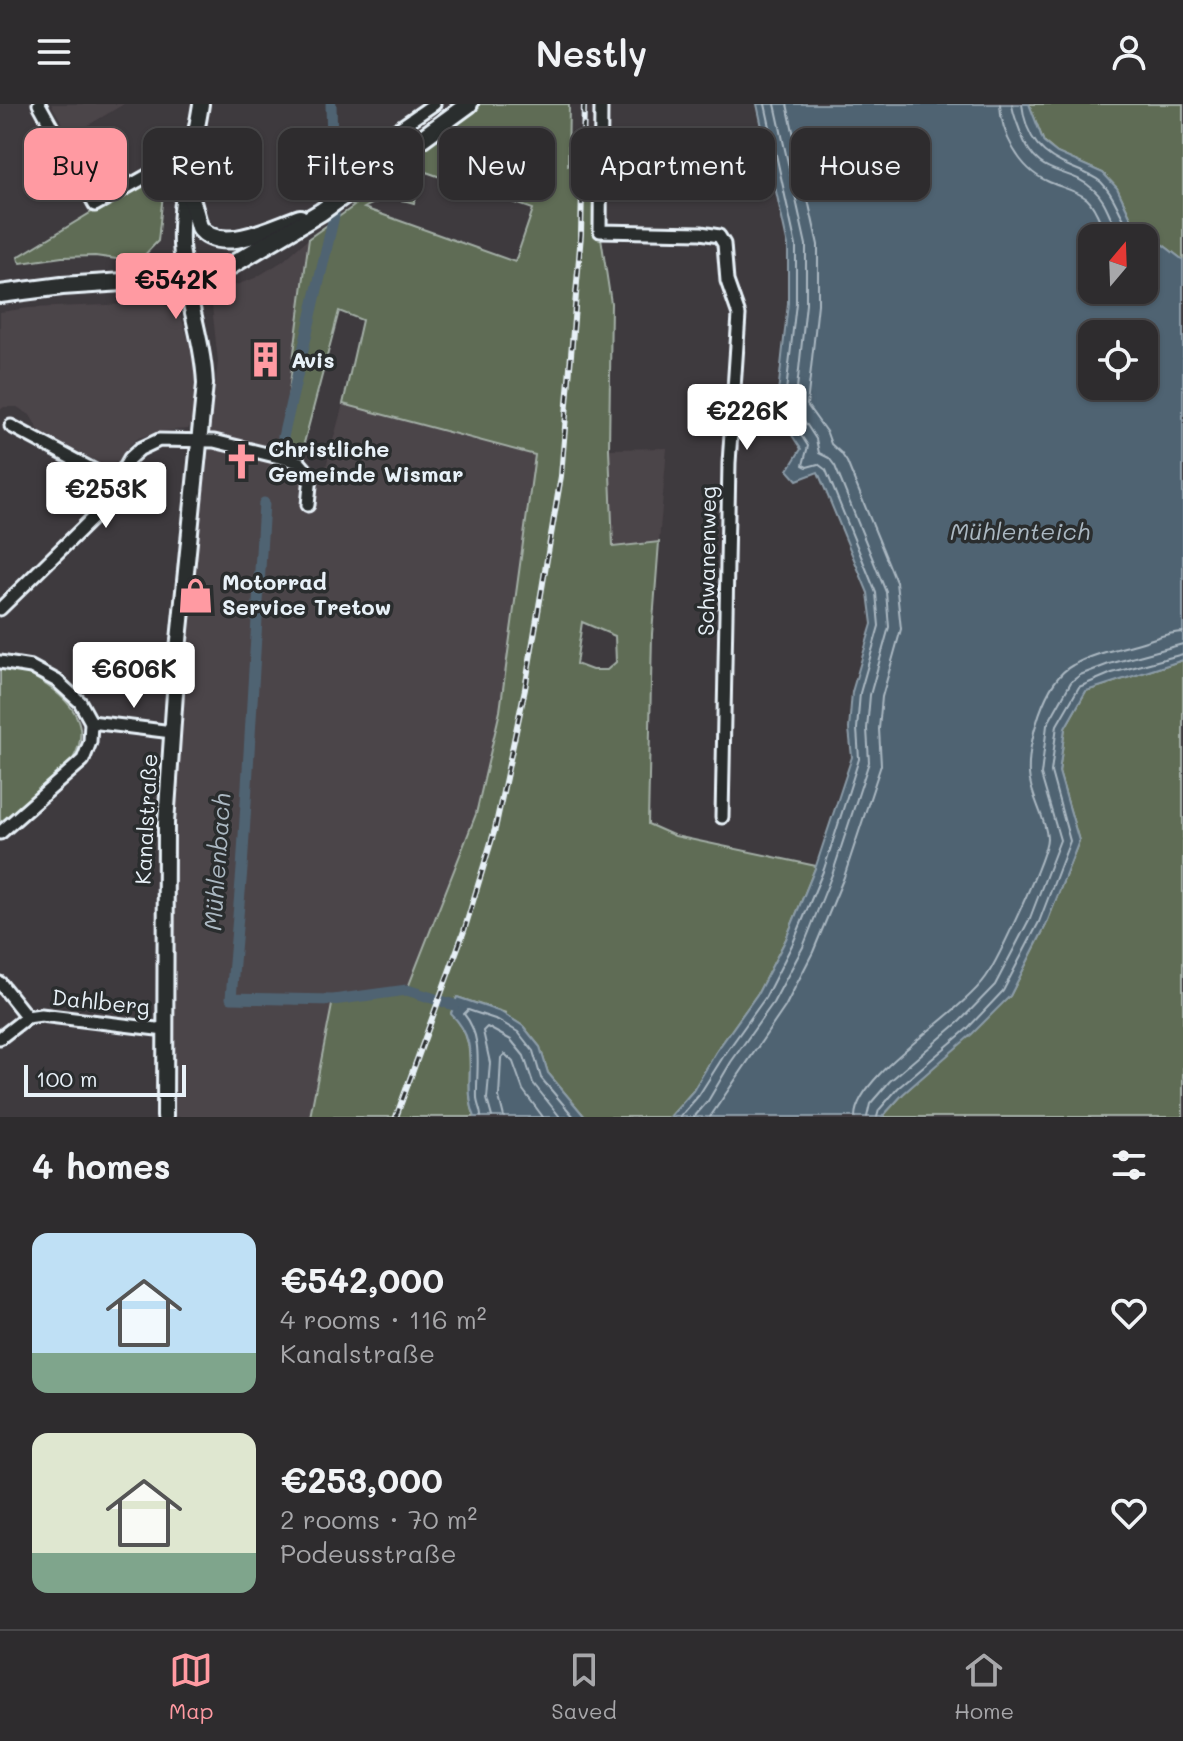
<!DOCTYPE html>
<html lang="en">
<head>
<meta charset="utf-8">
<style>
  body { margin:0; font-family:Mali,sans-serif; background:#363436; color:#f1f3f6; height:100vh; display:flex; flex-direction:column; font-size:30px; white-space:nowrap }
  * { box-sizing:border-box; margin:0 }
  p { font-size:26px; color:#a7a7aa }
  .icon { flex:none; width:44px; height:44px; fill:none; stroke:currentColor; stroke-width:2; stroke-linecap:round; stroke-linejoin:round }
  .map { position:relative; height:1013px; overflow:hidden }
  .drawer { display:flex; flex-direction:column; background:#2e2c2e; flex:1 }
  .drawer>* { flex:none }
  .guide { position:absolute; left:24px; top:24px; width:1136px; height:72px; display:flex; gap:16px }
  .needle { width:52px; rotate:19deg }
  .buttons { position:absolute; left:1078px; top:120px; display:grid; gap:16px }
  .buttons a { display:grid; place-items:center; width:80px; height:80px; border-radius:16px; background:#2e2c2e; box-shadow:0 2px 6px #0004,0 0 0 2px #49484a; font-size:40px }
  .scale { position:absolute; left:24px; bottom:20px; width:162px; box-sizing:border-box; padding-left:8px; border:4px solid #e8f1f8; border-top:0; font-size:22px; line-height:28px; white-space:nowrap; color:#e8f1f8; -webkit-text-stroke:6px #2a2d2e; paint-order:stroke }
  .price { position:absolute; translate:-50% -68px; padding:0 18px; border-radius:8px; background:#fff; color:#222; font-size:26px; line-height:52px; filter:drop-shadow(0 2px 4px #0008) }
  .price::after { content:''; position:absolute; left:50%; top:48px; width:24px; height:18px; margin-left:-12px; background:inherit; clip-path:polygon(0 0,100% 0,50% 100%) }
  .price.on { background:#ff9aa2; color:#111 }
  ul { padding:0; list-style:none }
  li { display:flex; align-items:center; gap:24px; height:200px; padding:0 32px }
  li span { display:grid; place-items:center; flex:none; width:224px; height:160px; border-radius:16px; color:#555 }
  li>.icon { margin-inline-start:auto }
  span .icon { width:96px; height:96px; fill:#fffc; stroke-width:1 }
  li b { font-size:34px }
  h2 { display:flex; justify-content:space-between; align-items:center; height:96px; padding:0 32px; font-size:34px }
  .tag { padding:0 28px; border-radius:16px; background:#2e2c2e; box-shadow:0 2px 6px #0004,0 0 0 2px #49484a; font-size:28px; line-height:72px }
  .tag.on { background:#ff9aa2; color:#111 }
  header { display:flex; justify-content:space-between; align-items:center; height:104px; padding:0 32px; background:#2e2c2e; font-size:36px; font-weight:600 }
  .tab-bar { display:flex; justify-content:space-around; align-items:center; height:112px; border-top:2px solid #49484a; background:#2e2c2e; font-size:22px; color:#a7a7aa }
  .tab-bar a { display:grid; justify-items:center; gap:4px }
  .tab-bar .on { color:#ff9aa2 }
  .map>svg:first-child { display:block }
  .built { fill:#4c4449 }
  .green { fill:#5e6c54; stroke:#a3aea6; stroke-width:2; fill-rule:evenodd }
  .water { fill:#4f6372; stroke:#8c9ca8; stroke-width:2; fill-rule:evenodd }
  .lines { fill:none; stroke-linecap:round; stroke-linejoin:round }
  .shore { stroke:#abb8c2; stroke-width:2 }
  .canal { stroke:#4f6372; stroke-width:11 }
  .minor-casing { stroke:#e8f1f8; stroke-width:17 }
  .tertiary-casing { stroke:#e8f1f8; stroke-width:20 }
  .secondary-casing { stroke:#e8f1f8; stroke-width:22 }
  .minor { stroke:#2a2d2e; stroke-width:11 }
  .tertiary { stroke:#2a2d2e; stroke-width:14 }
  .secondary { stroke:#2a2d2e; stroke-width:16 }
  .rail-casing { stroke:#e8f1f8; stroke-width:6 }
  .rail { stroke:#2a2d2e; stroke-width:3; stroke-dasharray:9; stroke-linecap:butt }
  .labels { text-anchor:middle; stroke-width:7; stroke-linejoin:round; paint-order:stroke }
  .poi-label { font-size:22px; font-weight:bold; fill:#e8f1f8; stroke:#2a2d2e; text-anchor:start }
  .street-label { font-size:22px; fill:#e8f1f8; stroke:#2a2d2e }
  .water-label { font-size:24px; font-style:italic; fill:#abb8c2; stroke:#2a2d2e }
</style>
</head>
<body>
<header><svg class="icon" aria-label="menu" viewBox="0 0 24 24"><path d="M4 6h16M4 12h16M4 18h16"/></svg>Nestly<svg class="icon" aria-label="person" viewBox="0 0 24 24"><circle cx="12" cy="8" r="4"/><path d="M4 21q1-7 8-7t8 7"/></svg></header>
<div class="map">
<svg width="1183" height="1013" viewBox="0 0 1183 1013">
  <rect width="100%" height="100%" fill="#3e3a3e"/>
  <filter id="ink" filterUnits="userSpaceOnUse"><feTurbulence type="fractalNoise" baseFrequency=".0125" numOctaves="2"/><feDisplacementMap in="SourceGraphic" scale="16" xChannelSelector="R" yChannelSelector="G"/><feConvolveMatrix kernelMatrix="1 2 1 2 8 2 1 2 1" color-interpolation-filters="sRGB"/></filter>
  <g filter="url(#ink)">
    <!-- built -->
    <g class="built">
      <polygon points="51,0 124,0 70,32"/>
      <polygon points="309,134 283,333 278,353 325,366 343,300 535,351 500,607 476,710 407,886 333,896 310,1013 174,1013 174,772 183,548 218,258 212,202 220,187 255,174 283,157"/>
      <polygon points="158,199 179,206 188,234 195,266 192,319 188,325 161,327 138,334 128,343 117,358 106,362 40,328 30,311 17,303 4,303 0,306 0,208 29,204"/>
      <polygon points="667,344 659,438 613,444 609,345"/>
    </g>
    <!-- green -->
    <g class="green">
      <path d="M 469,0 L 569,0 L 568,61 L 601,52 L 600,127 L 611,199 L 609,345 L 613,443 L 659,438 L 652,530 L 648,720 L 675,732 L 816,762 L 786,835 L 758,889 L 716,948 L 693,987 L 670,1013 L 585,1013 L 548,969 L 540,943 L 523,922 L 501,908 L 506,909 L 457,893 L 451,909 C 484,942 460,977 475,1013 L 310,1013 L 333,896 L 407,886 L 476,710 L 500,607 L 535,351 L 343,300 L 362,216 L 339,207 L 299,358 L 278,353 L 283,333 L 309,134 L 354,102 L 338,95 ZM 426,68 L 533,105 L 515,158 L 364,104 C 382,94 393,93 414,99 ZM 582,518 L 615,532 L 616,558 L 607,566 L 592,566 L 576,560 Z"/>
      <polygon points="1029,0 1183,0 1183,156 1133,118 1117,84 1103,69 1057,49 1044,38"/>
      <polygon points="151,72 164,80 158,137 138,158 95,152 62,153 21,159 19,157 18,153"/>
      <path d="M 0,555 C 36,574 103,603 73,655 C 64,670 16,707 0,721 Z"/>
      <polygon points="1183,556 1183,1013 882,1013 903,990 1010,892 1046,821 1079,737 1059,668 1065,624 1086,587"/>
    </g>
    <!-- water -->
    <g class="water">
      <path d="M 757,0 L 1029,0 L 1044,39 L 1057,49 L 1103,69 L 1117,84 L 1133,118 L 1183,156 L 1183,556 L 1086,587 L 1065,624 L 1059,668 L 1079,737 L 1046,821 L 1010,892 L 972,930 L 903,990 L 882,1013 L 670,1013 L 693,987 L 716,948 L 758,889 L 786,835 L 816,762 L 852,653 L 849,625 L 852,588 L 872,520 L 868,489 L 818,368 L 797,376 L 788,366 L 801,345 L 776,307 L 788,199 L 788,142 ZM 1092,134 L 1144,134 L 1144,186 L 1092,186 ZM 1092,230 L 1144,230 L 1144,282 L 1092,282 Z"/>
      <path d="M 457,893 L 501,908 L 523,922 L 540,943 L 548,969 L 585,1013 L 475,1013 C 460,977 485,942 451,910 Z"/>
    </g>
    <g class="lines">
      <!-- shore -->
      <g class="shore">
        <path d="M 1000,0 C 1001,29 1019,65 1047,77 C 1059,83 1076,86 1087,95 C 1097,104 1101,122 1108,134"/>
        <path d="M 1012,0 C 1013,11 1018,20 1021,30 C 1039,77 1066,60 1094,86 C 1109,99 1110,121 1124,134"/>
        <path d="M 1022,0 C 1026,35 1042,52 1073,64 C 1083,68 1094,72 1101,78 C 1120,97 1117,116 1141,134"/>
        <path d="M 481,1013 C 481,1006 477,1000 477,994 C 476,966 484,934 464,910 L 468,906 L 498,916 L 518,928 L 533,947 L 541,974 L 574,1013"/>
        <polyline points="492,1013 487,995 490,959 483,927 487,923 511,936 524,952 533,979 560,1013"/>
        <polyline points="504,1013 499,993 501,954 505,950 513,958 523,986 543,1013"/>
        <polyline points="680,1013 699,991 723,953 765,894 793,839 824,765 859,655 857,625 860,589 879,522 876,489 826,366 818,360 807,363 803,361 808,342 784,305 796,199 796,142 765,0"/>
        <polyline points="694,1013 708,997 731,958 773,899 803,843 833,768 869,658 867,625 870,591 889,523 886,488 835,362 829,354 819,349 816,335 795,303 806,200 806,141 775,0"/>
        <polyline points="710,1013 785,903 813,848 844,773 881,661 879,625 882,593 901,525 896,478 847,358 841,349 831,340 827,329 807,301 818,200 818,141 787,0"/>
        <path d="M 855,1013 C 856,970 959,912 986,873 C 998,856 1047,752 1047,734 C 1046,713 1030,692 1029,670 C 1027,640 1044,576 1073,561 C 1092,550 1115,546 1136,540 C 1151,536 1168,528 1183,528"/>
        <polyline points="867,1013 870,1000 890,977 960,917 995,881 1030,814 1060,736 1041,671 1047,621 1071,578 1080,571 1109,560 1183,540"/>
        <polyline points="877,1013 879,1006 898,984 967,925 1003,887 1039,818 1070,737 1051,668 1057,621 1079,583 1112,569 1183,550"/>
      </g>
      <!-- canal -->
      <g class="canal">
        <polyline points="283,333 334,112 331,0"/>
        <polyline points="264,399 242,765 231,894 333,896 407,886 454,901"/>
      </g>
      <defs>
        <g id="minor">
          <polyline points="39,0 95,101 154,68 171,73 184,86"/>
          <polyline points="601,0 600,127 701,129 719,132 724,140 727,177 739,211 729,359 722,713"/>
          <polyline points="323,77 434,0"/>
          <polyline points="11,322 116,378"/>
          <polyline points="0,505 99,408 130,354 140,345 159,336 214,337 299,358 311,372 308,401"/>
          <polyline points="0,558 31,563 57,577 80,598 91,618 90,638 83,656 0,729"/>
          <polyline points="91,618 172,628"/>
          <polyline points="0,879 27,913 41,911 165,926"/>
          <polyline points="0,934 27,913"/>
        </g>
        <path id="tertiary" d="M 165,1013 L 166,719 L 178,546 L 205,280 C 203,233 184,188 181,140 C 179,92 194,47 201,0"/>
        <g id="secondary">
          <path d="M 185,73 L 199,123 C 220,152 273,123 300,114"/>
          <polyline points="0,190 62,182 185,174 230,162 321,108 469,0"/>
        </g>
      </defs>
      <!-- minor casing -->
      <use href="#minor" class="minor-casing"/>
      <!-- tertiary casing -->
      <use href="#tertiary" class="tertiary-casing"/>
      <!-- secondary casing -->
      <use href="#secondary" class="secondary-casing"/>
      <!-- minor -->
      <use href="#minor" class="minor"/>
      <!-- tertiary -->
      <use href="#tertiary" class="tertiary"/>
      <!-- secondary -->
      <use href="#secondary" class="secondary"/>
      <defs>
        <polyline id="rail" points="396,1013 464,827 495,725 525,585 561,372 581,130 584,0"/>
      </defs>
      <!-- rail casing -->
      <use href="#rail" class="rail-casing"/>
      <!-- rail -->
      <use href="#rail" class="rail"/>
    </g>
  </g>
  <!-- icons -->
  <defs>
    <symbol id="building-bare" viewBox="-9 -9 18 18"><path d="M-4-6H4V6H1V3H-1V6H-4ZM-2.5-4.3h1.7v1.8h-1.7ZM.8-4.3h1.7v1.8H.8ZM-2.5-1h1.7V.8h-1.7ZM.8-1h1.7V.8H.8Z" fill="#ff9aa2" stroke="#2a2d2e" stroke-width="2.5" paint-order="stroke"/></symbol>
    <symbol id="church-bare" viewBox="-9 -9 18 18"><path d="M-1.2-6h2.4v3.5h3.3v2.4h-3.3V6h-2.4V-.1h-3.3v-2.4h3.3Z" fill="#ff9aa2" stroke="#2a2d2e" stroke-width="2.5" paint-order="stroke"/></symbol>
    <symbol id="shop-bare" viewBox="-9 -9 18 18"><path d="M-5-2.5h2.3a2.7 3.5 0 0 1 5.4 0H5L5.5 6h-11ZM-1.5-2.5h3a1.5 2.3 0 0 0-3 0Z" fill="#ff9aa2" stroke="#2a2d2e" stroke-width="2.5" paint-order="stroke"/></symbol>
  </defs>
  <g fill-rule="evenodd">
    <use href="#building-bare" x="240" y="230" width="51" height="51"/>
    <use href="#church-bare" x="216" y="332" width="51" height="51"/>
    <use href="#shop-bare" x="170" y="466" width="51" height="51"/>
  </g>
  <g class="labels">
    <!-- poi labels -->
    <g class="poi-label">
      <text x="291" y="264">Avis</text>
      <text x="268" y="353">Christliche<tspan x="268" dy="25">Gemeinde Wismar</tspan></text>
      <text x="222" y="486">Motorrad<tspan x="222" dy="25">Service Tretow</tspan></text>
    </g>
    <!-- street labels -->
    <g class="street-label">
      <text transform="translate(707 457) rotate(-89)" y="8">Schwanenweg</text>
      <text transform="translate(146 715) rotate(-87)" y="8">Kanalstraße</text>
      <text transform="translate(101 898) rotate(6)" y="8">Dahlberg</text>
    </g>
    <!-- water labels -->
    <g class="water-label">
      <text x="1020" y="436">Mühlenteich</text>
      <text transform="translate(218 758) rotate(-86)" y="8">Mühlenbach</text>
    </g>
  </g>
</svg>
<div class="buttons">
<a><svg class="needle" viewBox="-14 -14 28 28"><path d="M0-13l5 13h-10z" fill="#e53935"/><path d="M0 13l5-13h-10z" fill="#a7a7aa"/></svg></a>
<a><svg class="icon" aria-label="locate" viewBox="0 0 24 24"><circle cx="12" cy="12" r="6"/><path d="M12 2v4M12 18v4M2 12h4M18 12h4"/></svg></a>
</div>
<div class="scale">100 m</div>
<b class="price on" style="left:176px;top:217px">€542K</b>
<b class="price" style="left:747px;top:348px">€226K</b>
<b class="price" style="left:106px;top:426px">€253K</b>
<b class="price" style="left:134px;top:606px">€606K</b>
<div class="guide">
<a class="tag on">Buy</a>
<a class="tag">Rent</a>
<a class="tag">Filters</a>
<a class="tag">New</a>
<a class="tag">Apartment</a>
<a class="tag">House</a>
</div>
</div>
<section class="drawer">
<h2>4 homes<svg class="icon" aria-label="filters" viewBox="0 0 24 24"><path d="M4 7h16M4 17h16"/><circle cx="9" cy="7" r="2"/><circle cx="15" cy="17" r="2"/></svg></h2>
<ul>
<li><span style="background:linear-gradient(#bfe0f5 75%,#7fa58c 0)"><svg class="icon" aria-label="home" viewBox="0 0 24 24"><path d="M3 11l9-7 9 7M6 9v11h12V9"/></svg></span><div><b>€542,000</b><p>4 rooms · 116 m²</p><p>Kanalstraße</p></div><svg class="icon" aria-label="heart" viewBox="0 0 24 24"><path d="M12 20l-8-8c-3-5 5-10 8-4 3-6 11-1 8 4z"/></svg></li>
<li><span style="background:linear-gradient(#dfe7d0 75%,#7fa58c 0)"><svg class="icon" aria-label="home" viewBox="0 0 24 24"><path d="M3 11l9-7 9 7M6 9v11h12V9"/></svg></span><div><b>€253,000</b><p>2 rooms · 70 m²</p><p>Podeusstraße</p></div><svg class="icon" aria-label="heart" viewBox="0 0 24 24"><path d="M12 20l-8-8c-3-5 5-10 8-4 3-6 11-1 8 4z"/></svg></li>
</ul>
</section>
<nav class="tab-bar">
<a class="on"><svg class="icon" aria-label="map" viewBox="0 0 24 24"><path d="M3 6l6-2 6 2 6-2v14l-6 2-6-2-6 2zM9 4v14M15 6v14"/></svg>Map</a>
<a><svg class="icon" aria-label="saved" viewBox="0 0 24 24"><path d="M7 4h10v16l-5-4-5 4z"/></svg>Saved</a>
<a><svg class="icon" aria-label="home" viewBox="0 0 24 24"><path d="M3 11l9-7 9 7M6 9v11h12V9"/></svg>Home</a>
</nav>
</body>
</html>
